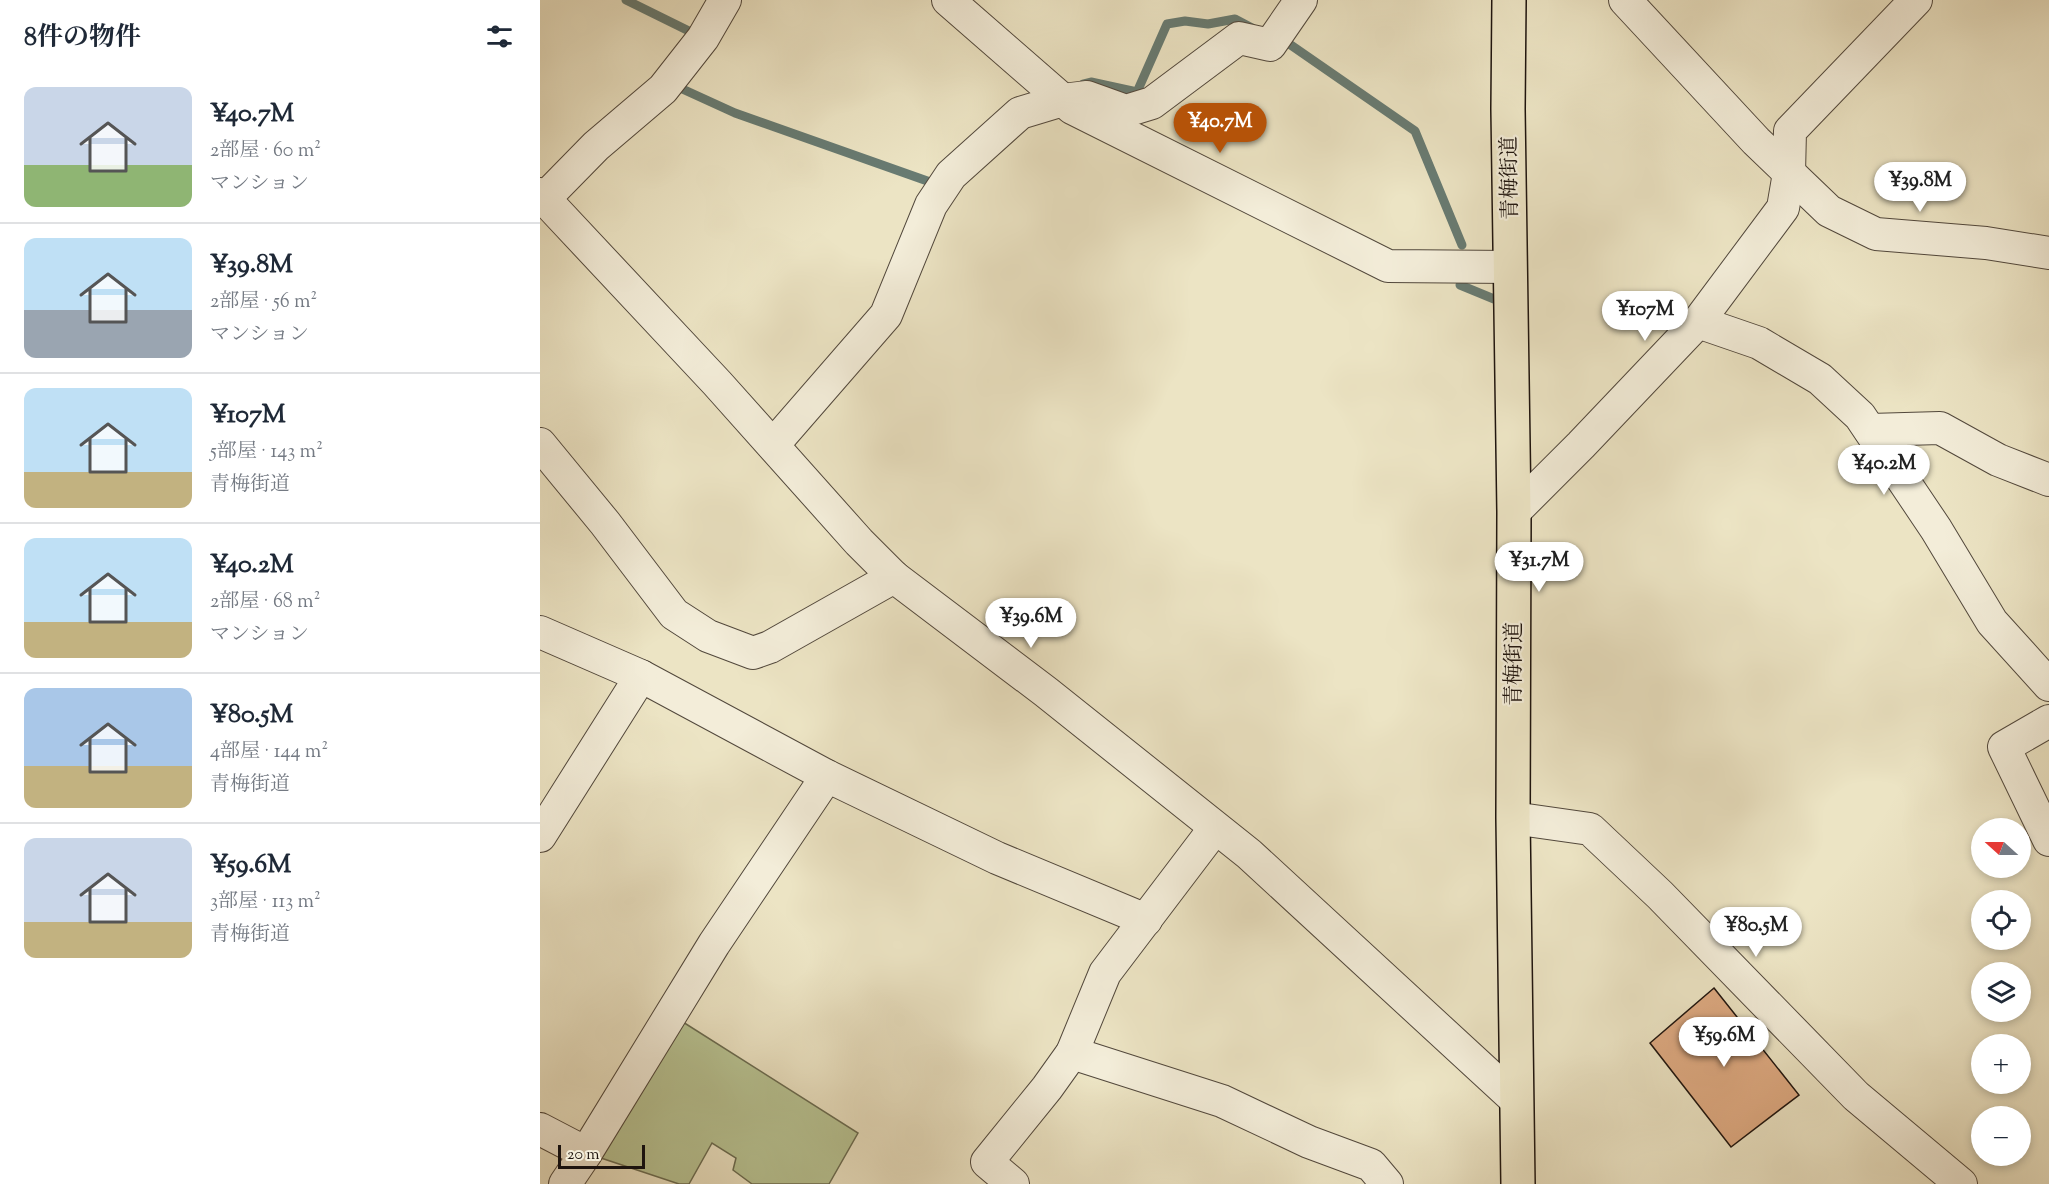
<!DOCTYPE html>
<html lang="ja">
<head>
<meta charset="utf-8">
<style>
  body { margin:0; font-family:"Sorts Mill Goudy","Noto Serif JP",serif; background:#f6f6f7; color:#1f2937; height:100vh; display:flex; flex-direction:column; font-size:22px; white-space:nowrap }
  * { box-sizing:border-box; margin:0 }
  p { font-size:20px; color:#747a83 }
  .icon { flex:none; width:33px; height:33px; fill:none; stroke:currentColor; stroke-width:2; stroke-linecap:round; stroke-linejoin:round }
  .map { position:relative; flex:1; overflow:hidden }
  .sheet { display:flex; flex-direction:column; background:#fff; width:540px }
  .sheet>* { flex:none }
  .needle { width:39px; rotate:291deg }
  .fabs { position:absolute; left:1431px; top:818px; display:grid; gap:12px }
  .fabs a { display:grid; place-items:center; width:60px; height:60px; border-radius:50%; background:#fff; box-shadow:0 3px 9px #0003; font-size:30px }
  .scale { position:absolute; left:18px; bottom:15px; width:87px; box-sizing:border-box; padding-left:6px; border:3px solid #1e140e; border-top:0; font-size:16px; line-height:21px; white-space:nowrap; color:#1e140e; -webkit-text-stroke:4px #f3edd9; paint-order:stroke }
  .price { position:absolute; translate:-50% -51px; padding:0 14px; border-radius:21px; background:#fff; color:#222; font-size:20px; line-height:39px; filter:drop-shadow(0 2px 3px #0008) }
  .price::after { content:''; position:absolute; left:50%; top:36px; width:18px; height:14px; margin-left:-9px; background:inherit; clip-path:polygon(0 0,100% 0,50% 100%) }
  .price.selected { background:#b45309; color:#fff }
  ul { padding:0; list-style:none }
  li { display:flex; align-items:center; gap:18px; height:150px; padding:0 24px }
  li+li { border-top:2px solid #e0e1e3 }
  li span { display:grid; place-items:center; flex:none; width:168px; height:120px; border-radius:12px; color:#555 }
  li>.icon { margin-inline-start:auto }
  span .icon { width:72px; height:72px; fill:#fffc; stroke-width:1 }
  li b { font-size:26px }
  h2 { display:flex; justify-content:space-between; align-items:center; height:72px; padding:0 24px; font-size:26px }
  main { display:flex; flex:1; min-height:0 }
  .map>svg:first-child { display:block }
  .green { fill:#b8c494; stroke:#6b6c51; stroke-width:1.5 }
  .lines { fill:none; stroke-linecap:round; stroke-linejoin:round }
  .stream { stroke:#687b72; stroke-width:9 }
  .building { fill:#deaa82; stroke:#1e140e; stroke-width:1.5 }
  .minor-casing { stroke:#52483c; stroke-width:34 }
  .major-casing { stroke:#1e140e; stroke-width:36 }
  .minor { stroke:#f3edd9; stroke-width:32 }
  .major { stroke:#ece4c4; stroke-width:33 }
  .labels { text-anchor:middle; stroke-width:4.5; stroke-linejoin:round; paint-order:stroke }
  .street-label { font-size:21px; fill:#1e140e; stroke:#f3edd9 }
</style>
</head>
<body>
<main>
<section class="sheet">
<h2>8件の物件<svg class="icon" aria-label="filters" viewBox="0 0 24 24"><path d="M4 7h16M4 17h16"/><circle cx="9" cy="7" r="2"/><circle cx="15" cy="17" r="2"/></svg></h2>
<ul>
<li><span style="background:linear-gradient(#c9d6e8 65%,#8fb573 0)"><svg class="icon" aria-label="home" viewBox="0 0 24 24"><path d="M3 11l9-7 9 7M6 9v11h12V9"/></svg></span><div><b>¥40.7M</b><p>2部屋 · 60 m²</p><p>マンション</p></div></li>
<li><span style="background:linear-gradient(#bfe0f5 60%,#9aa5b1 0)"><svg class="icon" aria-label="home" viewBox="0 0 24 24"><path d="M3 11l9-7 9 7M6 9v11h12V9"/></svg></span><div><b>¥39.8M</b><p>2部屋 · 56 m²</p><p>マンション</p></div></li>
<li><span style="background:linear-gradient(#bfe0f5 70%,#c2b280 0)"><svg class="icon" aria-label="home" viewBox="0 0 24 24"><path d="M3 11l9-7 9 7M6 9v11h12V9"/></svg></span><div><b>¥107M</b><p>5部屋 · 143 m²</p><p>青梅街道</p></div></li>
<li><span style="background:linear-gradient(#bfe0f5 70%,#c2b280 0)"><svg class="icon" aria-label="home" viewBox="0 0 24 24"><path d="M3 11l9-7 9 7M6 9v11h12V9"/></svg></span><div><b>¥40.2M</b><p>2部屋 · 68 m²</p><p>マンション</p></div></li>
<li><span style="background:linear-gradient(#a9c7e8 65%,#c2b280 0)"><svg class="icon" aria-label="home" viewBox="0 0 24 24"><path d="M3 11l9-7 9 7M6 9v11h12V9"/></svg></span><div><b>¥80.5M</b><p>4部屋 · 144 m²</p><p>青梅街道</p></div></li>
<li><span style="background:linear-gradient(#c9d6e8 70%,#c2b280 0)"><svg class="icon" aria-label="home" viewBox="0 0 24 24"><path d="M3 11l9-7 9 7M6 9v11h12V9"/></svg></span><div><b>¥59.6M</b><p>3部屋 · 113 m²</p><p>青梅街道</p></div></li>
</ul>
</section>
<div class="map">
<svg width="1509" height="1184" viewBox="0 0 1509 1184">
  <rect width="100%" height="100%" fill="#ece4c4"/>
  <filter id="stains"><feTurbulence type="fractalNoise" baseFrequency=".00333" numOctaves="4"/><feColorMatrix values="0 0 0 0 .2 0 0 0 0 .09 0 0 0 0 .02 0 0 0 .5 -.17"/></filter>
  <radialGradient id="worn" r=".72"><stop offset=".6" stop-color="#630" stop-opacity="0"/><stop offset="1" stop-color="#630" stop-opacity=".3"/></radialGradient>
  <!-- green -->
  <polygon class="green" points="135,1017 318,1133 289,1184 212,1184 193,1170 196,1158 172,1143 149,1184 139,1184 46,1153"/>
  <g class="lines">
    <!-- stream -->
    <g class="stream">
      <polyline points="86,0 153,33 148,39"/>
      <polyline points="745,41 875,131 922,245"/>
      <polyline points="543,84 551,82 597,92 627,24 645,21 668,24 695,19 712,28"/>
      <polyline points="138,87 195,113 393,183 397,178"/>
      <polyline points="920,285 954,299"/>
    </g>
  </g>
  <!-- building -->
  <polygon class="building" points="1174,988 1259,1095 1191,1147 1110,1043"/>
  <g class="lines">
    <defs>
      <g id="minor">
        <polyline points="408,0 532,108 848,266 970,267"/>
        <polyline points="1085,0 1216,141 1289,211 1336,234 1446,243 1509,253"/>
        <polyline points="0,194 177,383 319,542 354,577 506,692 709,854 976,1100"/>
        <polyline points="5,198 56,146 123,89 163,38 185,0"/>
        <polyline points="1158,322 1219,343 1280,379 1320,416 1396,529 1452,622 1509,685"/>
        <polyline points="1330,430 1400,428 1458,460 1509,480"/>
        <polyline points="0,444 65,523 134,614 168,636 213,653 230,647 354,577"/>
        <polyline points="233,445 346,315 391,205 411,175 480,113 523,100 547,97 586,111 612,103 699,38 730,45 761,0"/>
        <polyline points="974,512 1041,445 1158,322 1243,208 1249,173 1250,131 1376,0"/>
        <polyline points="0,632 101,676 287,776 457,858 606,920"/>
        <polyline points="1509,721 1464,747 1509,840"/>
        <polyline points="973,818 1050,829 1120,895 1316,1096 1421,1184"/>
        <polyline points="0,836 101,676"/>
        <polyline points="532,1053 682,1101 769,1142 831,1165 847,1184"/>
        <polyline points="0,1129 46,1153 25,1184"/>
        <polyline points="46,1153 174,944 287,776"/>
        <polyline points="473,1184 447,1162 507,1088 532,1053 565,973 675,828"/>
      </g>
      <polyline id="major" points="969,0 968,109 974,512 973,818 978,1184"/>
    </defs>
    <!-- minor casing -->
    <use href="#minor" class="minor-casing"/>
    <!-- major casing -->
    <use href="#major" class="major-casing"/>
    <!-- minor -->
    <use href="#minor" class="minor"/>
    <!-- major -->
    <use href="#major" class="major"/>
  </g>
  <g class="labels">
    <!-- street labels -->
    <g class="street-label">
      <text transform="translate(969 178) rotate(-91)" y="7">青梅街道</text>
      <text transform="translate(973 664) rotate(-90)" y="7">青梅街道</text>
    </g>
  </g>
  <rect width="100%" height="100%" filter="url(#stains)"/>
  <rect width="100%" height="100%" fill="url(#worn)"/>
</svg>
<div class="fabs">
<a><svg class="needle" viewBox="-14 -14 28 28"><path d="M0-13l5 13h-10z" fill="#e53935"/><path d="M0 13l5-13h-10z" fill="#747a83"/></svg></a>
<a><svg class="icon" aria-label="locate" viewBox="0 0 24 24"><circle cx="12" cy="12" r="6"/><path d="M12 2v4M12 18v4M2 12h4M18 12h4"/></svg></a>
<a><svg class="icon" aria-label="layers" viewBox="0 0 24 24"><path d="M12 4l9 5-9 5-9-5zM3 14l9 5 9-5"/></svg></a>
<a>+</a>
<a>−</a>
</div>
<div class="scale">20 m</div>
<b class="price selected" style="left:680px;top:154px">¥40.7M</b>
<b class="price" style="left:1380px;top:213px">¥39.8M</b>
<b class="price" style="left:1105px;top:342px">¥107M</b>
<b class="price" style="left:1344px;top:496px">¥40.2M</b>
<b class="price" style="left:999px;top:593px">¥31.7M</b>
<b class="price" style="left:491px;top:649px">¥39.6M</b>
<b class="price" style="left:1216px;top:958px">¥80.5M</b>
<b class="price" style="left:1184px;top:1068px">¥59.6M</b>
</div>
</main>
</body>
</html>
